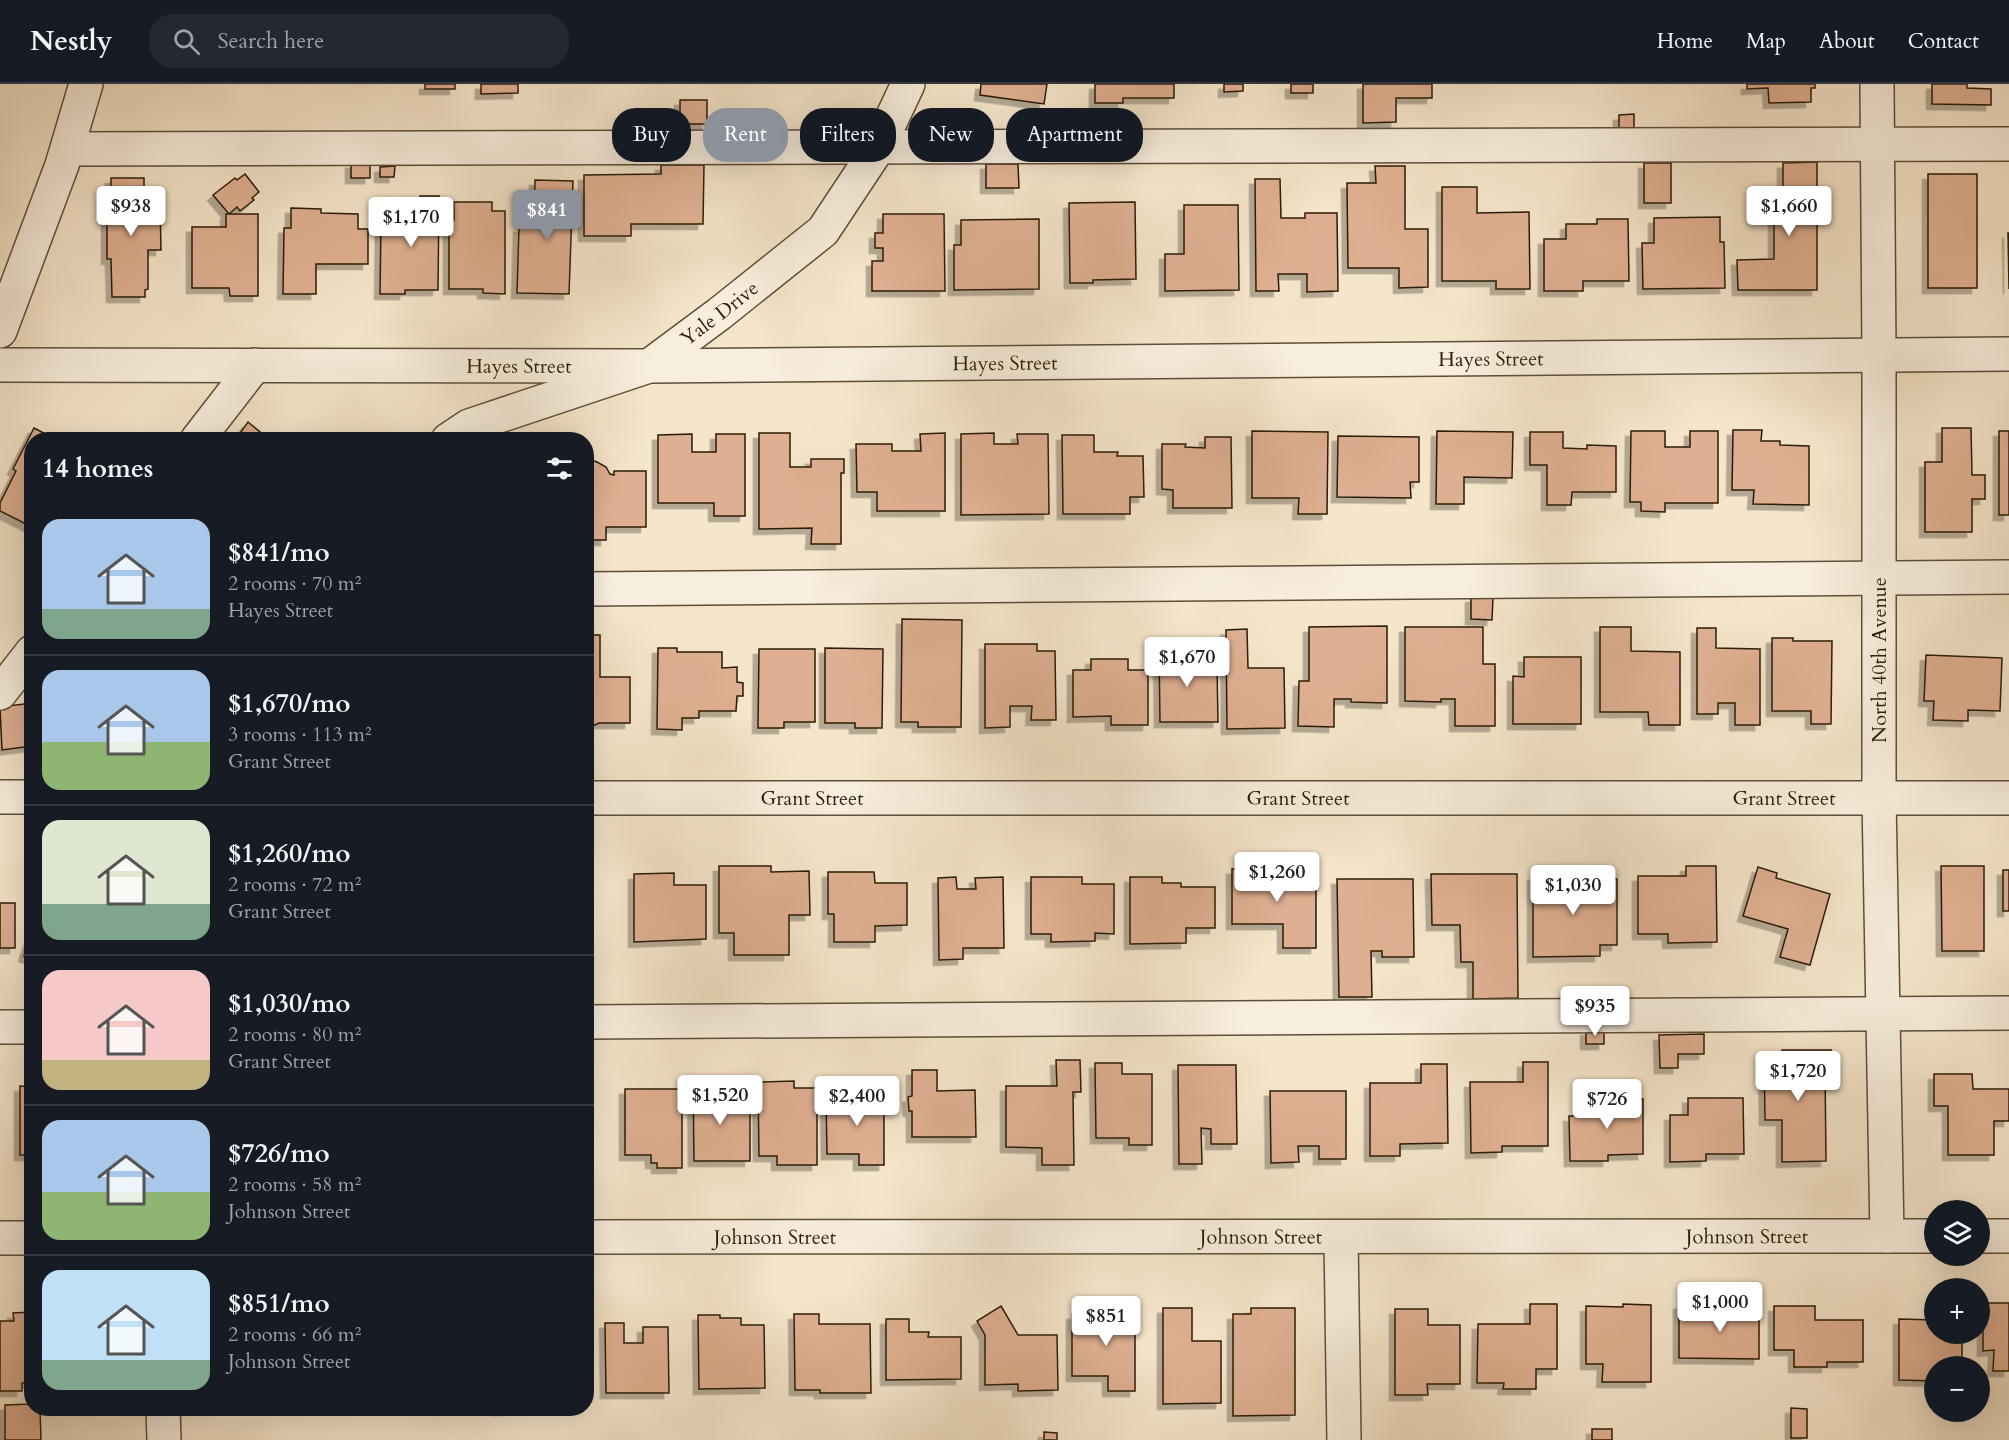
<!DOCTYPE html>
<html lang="en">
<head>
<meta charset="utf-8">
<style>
  body { margin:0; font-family:Cardo,serif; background:#242831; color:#f1f3f6; height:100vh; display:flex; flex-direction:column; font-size:22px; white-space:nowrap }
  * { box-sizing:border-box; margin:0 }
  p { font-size:20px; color:#9ea1a6 }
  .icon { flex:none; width:33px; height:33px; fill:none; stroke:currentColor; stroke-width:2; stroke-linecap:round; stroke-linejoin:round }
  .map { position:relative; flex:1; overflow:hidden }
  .panel { position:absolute; left:24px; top:348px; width:570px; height:984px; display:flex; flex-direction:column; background:#171b24; border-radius:24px; box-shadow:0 6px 24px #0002 }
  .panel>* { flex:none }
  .hud { position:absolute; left:612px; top:24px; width:570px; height:54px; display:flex; gap:12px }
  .controls { position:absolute; left:1924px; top:1116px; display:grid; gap:12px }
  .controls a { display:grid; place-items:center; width:66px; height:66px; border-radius:50%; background:#171b24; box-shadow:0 6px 24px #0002; font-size:30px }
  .price { position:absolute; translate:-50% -51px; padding:0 14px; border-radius:6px; background:#fff; color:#222; font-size:20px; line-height:39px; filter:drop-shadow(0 2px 3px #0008) }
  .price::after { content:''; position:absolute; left:50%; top:36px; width:18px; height:14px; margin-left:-9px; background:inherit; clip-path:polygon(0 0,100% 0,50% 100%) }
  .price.on { background:#8c9099; color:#fff }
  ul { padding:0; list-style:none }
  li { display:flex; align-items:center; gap:18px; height:150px; padding:0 18px }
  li+li { border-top:2px solid #363941 }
  li span { display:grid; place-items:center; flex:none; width:168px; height:120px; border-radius:18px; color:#555 }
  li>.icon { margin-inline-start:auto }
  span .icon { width:72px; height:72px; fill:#fffc; stroke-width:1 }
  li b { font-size:26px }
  h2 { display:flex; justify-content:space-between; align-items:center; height:72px; padding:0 18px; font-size:26px }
  .chip { padding:0 21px; border-radius:24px; background:#171b24; box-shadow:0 6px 24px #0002; font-size:21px; line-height:54px }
  .chip.on { background:#8c9099; color:#fff }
  header { display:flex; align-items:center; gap:36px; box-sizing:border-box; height:84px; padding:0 30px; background:#171b24; border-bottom:2px solid #363941 }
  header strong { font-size:28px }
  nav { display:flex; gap:33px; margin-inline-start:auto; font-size:21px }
  .search { width:420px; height:54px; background:#242831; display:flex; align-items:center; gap:15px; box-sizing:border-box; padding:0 21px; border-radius:24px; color:#9ea1a6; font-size:22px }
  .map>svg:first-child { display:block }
  .building { fill:#dfaf91; stroke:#2b1c09; stroke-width:1.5; filter:url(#shadow) }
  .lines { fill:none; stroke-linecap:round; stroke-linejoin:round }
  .minor-casing { stroke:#5e4e39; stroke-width:36 }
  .minor { stroke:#f8eedd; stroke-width:33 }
  .labels { text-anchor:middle; stroke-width:4.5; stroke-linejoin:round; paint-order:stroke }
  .street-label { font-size:20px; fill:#2b1c09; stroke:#f8eedd }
</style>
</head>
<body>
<header>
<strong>Nestly</strong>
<div class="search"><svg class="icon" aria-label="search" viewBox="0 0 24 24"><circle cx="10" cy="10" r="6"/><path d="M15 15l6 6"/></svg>Search here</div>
<nav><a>Home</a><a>Map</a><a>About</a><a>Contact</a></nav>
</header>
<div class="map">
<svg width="2009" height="1356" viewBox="0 0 2009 1356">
  <defs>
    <filter id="shadow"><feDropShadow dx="-5.5" dy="5.5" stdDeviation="0" flood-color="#0004"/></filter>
  </defs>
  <rect width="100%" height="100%" fill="#f5e5ca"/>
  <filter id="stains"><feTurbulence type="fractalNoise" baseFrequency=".00333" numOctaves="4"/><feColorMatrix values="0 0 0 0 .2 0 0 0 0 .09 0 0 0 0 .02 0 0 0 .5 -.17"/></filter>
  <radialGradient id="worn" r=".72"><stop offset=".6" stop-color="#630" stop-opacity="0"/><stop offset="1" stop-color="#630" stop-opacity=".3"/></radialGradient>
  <!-- building -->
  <g class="building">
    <rect x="425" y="0" width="30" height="5"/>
    <polygon points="481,0 518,0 518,9 481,10"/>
    <polygon points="981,0 1047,0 1044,20 980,11"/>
    <polygon points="1095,0 1174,0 1174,14 1123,14 1123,19 1095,19"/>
    <polygon points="1224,0 1243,0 1243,7 1224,8"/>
    <rect x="1291" y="0" width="22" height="9"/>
    <polygon points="1363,0 1432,0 1432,14 1396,14 1396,38 1363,39"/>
    <polygon points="1747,0 1815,0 1815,4 1811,4 1811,18 1769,19 1768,4 1747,5"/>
    <polygon points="1932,0 1967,0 1967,4 1991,5 1991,21 1932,20"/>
    <rect x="680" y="16" width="27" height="24"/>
    <polygon points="1067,25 1082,26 1081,47 1066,46"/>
    <polygon points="1634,30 1634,46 1619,46 1619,31"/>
    <polygon points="1817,78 1817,206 1738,206 1737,176 1774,175 1774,115 1783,115 1783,79"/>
    <rect x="351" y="79" width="19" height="15"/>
    <rect x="1644" y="79" width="27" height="40"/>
    <polygon points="986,80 1018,80 1019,104 986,104"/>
    <polygon points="661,81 704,81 703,140 631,140 631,152 584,152 584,91 661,90"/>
    <polygon points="395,82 394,93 380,93 380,83"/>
    <polygon points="1375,82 1405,82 1405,145 1428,145 1428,203 1399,204 1399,184 1348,184 1347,99 1376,99"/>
    <polygon points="245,90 259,108 252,114 254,116 240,127 237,123 229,130 213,111 235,94 237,96"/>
    <rect x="1928" y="90" width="49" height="114"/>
    <polygon points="111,94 144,94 144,107 147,107 147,121 160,121 161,166 148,166 148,205 145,206 145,213 112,213 111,175 107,175 107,130 111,130"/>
    <polygon points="1255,95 1280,95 1281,134 1305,134 1305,129 1337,129 1338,207 1307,208 1307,190 1278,190 1279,207 1256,207"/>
    <polygon points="535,96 573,97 569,210 517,209 519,143 534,143"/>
    <polygon points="1442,103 1477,103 1477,129 1529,128 1530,205 1496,205 1496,197 1442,197"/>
    <polygon points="420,112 439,112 438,206 405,206 405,210 380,210 381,137 390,136 390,122 420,122"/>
    <polygon points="454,118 492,118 492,127 505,127 505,210 483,209 483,205 449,205 449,136 454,136"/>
    <polygon points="1135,118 1136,195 1093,196 1093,199 1070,199 1069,119"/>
    <polygon points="1184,121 1238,121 1239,206 1165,207 1165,170 1184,170"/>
    <polygon points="291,124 321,125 321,129 358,130 358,145 368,145 368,180 316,180 316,210 283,210 284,144 291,144"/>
    <polygon points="226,130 258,130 258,212 230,212 229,204 192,204 192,143 226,143"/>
    <polygon points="883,130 944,130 945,207 872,207 872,177 883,177 883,164 875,164 875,149 883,149"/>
    <polygon points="1720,133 1720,158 1724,158 1725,204 1643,205 1642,159 1654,159 1654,134"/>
    <polygon points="1039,135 1039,205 954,206 954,161 961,161 961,136"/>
    <polygon points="1597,135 1628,135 1629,197 1583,197 1583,207 1544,207 1544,155 1566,155 1566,140 1597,140"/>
    <polygon points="2008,149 2009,149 2009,205"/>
    <polygon points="248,338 270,356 235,356"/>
    <polygon points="34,344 57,356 32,356 32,443 0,427 0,419 16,387 13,385"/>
    <polygon points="1942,344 1971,344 1972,391 1985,391 1985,415 1972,415 1972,448 1925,448 1925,378 1942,378"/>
    <polygon points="1733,346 1762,346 1761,357 1780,357 1780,361 1809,362 1809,421 1753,420 1754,406 1732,406"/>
    <polygon points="1252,347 1328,348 1327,430 1298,430 1299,414 1252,414"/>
    <polygon points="1437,347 1513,348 1512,394 1464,393 1464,420 1436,420"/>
    <polygon points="1631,347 1665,347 1665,363 1690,363 1690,347 1718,347 1718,419 1665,419 1665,428 1641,427 1641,418 1630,418"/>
    <rect x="1999" y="347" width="10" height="84"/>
    <polygon points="1530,348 1563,348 1563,364 1587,365 1587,361 1616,362 1616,408 1572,408 1571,421 1547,421 1547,381 1530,381"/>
    <polygon points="759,349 790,349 790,383 811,383 811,375 844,375 844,389 841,389 841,460 811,460 812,444 759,445"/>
    <polygon points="945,349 945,427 877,427 877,408 857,408 856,360 892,360 892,367 921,367 920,350"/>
    <polygon points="994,349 994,360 1018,360 1017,350 1048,350 1049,430 961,431 961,350"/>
    <polygon points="692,350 692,368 716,368 716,350 745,350 745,432 714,432 714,419 658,419 658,351"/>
    <polygon points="1062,351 1094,351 1094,368 1118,368 1117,372 1143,372 1144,413 1130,413 1130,430 1063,430"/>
    <polygon points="1338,352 1419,353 1419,398 1410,398 1411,414 1337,413"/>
    <polygon points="1205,353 1231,353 1232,424 1173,424 1173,406 1162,405 1162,360 1186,360 1185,363 1205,364"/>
    <polygon points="586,369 591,369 591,376 597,378 606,383 610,390 614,391 614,387 646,387 646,443 606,443 606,456 586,456"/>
    <polygon points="1471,513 1493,513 1492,536 1471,535"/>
    <polygon points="902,535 962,536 961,643 918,643 918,638 901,638"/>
    <polygon points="1387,542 1387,619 1351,618 1351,615 1334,615 1334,643 1298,642 1299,597 1309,597 1309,543"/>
    <polygon points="1405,543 1483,543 1483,580 1495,580 1495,642 1455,642 1455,615 1441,615 1441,618 1405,617"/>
    <polygon points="1600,543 1631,543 1631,567 1680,568 1680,641 1649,641 1648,628 1600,628"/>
    <polygon points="1697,544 1716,544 1716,564 1760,565 1760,641 1735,641 1735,619 1718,619 1718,630 1697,630"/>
    <polygon points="1247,545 1248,584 1284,584 1285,644 1227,645 1226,546"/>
    <polygon points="586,551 600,551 600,593 630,593 630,639 599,639 586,645"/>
    <polygon points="1772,554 1793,554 1793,557 1832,557 1831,640 1811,640 1811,627 1772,627"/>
    <polygon points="985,560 1037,560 1037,567 1055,567 1056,636 1031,636 1032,622 1010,622 1010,643 985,644"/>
    <polygon points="658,564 677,564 677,568 722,568 722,584 737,583 737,598 743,599 743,612 737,612 736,627 699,627 699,634 682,634 682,646 657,645"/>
    <polygon points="825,564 883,565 882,644 855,644 855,639 825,639"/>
    <polygon points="759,565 815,565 815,638 784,638 784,644 758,644"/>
    <polygon points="1159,565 1196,565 1197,582 1217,582 1218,638 1160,638"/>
    <polygon points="1926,571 2002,574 2000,627 1968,626 1968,637 1933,636 1934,617 1924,617"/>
    <polygon points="1524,573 1581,573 1581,640 1513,640 1513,592 1524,593"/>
    <polygon points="1091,575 1128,575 1128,586 1148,586 1148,641 1111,641 1111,632 1073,633 1073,586 1091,586"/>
    <polygon points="32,619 32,662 2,666 0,623"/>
    <polygon points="719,782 771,782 771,788 809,787 810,831 789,831 789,871 734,871 734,849 719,849"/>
    <polygon points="1686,782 1716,782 1717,858 1668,859 1668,850 1638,850 1638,792 1686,792"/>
    <polygon points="1941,782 1984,782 1984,867 1942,867"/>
    <polygon points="1758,783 1777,789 1776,794 1830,810 1810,881 1780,873 1788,845 1743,832"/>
    <polygon points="1232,785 1261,785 1261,788 1316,788 1316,864 1283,864 1283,840 1232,840"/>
    <rect x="2003" y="786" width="6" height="41"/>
    <polygon points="828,788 874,788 875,799 907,799 907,841 875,842 875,858 834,858 834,830 828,830"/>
    <polygon points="674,789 674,801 706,801 706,855 634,858 634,790"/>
    <polygon points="586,790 592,790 593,858 586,858"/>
    <polygon points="1431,790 1517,790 1518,914 1473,915 1473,878 1461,878 1460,841 1432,841"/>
    <polygon points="1533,791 1575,792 1575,795 1617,795 1617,861 1600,861 1600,872 1533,873"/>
    <polygon points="956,793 957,805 976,805 975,794 1003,793 1004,864 963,864 963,875 939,876 938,794"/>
    <polygon points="1031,793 1082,793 1082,800 1114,800 1114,850 1095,849 1095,857 1051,858 1051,850 1031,850"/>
    <polygon points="1130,793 1162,793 1162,799 1181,799 1181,803 1215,803 1215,844 1186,844 1186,859 1130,860"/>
    <polygon points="1337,795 1413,795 1414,873 1382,873 1382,867 1371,867 1372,913 1339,913"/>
    <rect x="0" y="819" width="15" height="45"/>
    <polygon points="32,849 32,874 24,872"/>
    <rect x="1586" y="946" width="18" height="14"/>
    <polygon points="1704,950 1704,970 1678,970 1678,984 1660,984 1659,951"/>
    <polygon points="1782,966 1831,966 1831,983 1825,983 1826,1077 1782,1078 1782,1036 1765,1036 1764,970 1782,970"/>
    <polygon points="1056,976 1080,976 1081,1008 1073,1008 1074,1081 1042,1081 1042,1064 1006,1063 1006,1002 1057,1002"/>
    <polygon points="1523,978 1548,978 1548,1062 1502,1062 1502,1068 1471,1069 1470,998 1523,998"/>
    <polygon points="1095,979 1122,979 1122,990 1152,990 1152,1061 1129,1061 1129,1054 1096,1054"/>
    <polygon points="1421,980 1447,980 1448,1059 1400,1060 1400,1072 1370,1072 1370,999 1421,999"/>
    <polygon points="1178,981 1236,981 1237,1060 1211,1060 1211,1045 1201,1044 1202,1080 1179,1080"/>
    <polygon points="912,986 937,986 937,1007 975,1006 976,1053 912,1053 912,1027 909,1027 908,1013 912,1012"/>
    <polygon points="1934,990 1972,990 1973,1005 2009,1005 2009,1037 1994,1037 1994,1071 1948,1071 1948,1022 1934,1022"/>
    <polygon points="693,994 714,994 714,1016 750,1016 750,1077 694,1077"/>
    <polygon points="794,997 794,1004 817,1004 817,1081 777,1081 777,1072 759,1072 758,998"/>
    <polygon points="20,1002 32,1003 32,1071 20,1071"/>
    <polygon points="625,1005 682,1005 682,1084 657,1084 657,1079 651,1079 651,1071 625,1071"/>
    <polygon points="1270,1007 1346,1007 1346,1075 1319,1075 1319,1062 1298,1062 1299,1078 1271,1079"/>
    <polygon points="884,1011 884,1081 859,1081 859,1070 827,1070 826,1012"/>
    <polygon points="1688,1014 1743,1014 1744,1070 1706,1070 1706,1077 1670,1078 1670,1031 1688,1031"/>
    <polygon points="1588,1015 1643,1015 1643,1070 1608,1071 1608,1077 1570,1077 1569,1032 1588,1032"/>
    <polygon points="1983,1219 2009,1219 2009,1287 1993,1287 1994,1266 1983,1267"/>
    <polygon points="1530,1220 1557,1220 1557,1285 1536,1285 1536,1305 1503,1305 1504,1299 1477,1299 1478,1240 1530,1240"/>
    <polygon points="1623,1220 1651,1221 1651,1298 1602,1298 1603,1280 1586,1280 1586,1222 1623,1223"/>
    <polygon points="1679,1220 1698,1220 1698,1233 1729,1233 1729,1220 1759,1220 1759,1275 1679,1274"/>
    <polygon points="1001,1222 1018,1251 1057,1251 1058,1306 1018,1307 1018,1300 985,1301 985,1251 977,1237"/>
    <polygon points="1774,1222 1815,1222 1815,1236 1863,1236 1863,1278 1827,1278 1827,1283 1794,1283 1794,1266 1774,1266"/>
    <polygon points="1107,1223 1135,1223 1135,1307 1108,1307 1108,1292 1072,1292 1072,1230 1107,1231"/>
    <polygon points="1163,1224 1192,1224 1192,1257 1221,1257 1221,1319 1163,1320"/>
    <polygon points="1251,1224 1295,1224 1295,1331 1233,1332 1233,1230 1251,1230"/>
    <polygon points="1395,1225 1428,1225 1428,1241 1460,1241 1460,1300 1427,1300 1428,1311 1395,1311"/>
    <polygon points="32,1228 32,1299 22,1299 22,1307 0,1307 0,1237 14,1237 13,1229"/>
    <polygon points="794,1230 819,1230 819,1240 870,1240 871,1309 820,1309 820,1306 795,1306"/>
    <polygon points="698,1231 720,1231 720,1234 741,1234 741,1241 764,1241 765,1304 699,1305"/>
    <polygon points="886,1235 909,1235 909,1248 929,1248 928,1253 961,1253 961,1295 886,1296"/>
    <polygon points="1899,1235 1935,1236 1935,1250 1962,1250 1962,1281 1940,1280 1940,1282 1935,1282 1935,1297 1899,1296"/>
    <polygon points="605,1239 624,1239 624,1259 643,1259 643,1243 668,1243 669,1309 606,1309"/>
    <polygon points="32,1320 32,1324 40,1324 41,1356 5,1356 5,1321"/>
    <polygon points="498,1324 546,1324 498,1326"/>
    <polygon points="1791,1324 1807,1325 1807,1354 1791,1354"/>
    <rect x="1592" y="1345" width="20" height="11"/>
    <polygon points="1044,1348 1057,1349 1057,1356 1044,1356"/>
  </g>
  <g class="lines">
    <defs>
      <g id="minor">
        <polyline points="1877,0 1879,270 1879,714 1887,1152"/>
        <polyline points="68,65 2009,60"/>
        <polyline points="0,247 62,81 86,0"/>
        <path id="s1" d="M 0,281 L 649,282 L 2009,270"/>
        <polyline points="197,356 255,281"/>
        <path id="s2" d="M 448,356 L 469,342 L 649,282 L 719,230 L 823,147 L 878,64 L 908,0"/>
        <polyline points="586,505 2009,493"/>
        <polyline points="0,609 32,568"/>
        <polyline points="0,713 32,713"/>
        <path id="s3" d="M 586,714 L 2009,714"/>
        <polyline points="586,938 2009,929"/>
        <polyline points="0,943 32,943"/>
        <polyline points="1980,1152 2009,1152"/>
        <path id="s4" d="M 586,1153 L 1935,1152"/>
        <polyline points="1341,1153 1344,1356"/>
        <polyline points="0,1154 32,1154"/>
        <polyline points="163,1324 164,1356"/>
      </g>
    </defs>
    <!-- minor casing -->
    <use href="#minor" class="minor-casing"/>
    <!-- minor -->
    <use href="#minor" class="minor"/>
  </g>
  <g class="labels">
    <!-- street labels -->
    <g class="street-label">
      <text dy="7" stroke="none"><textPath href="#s2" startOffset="303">Yale Drive</textPath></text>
      <text dy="7" stroke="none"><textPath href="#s1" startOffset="1491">Hayes Street</textPath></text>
      <text dy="7" stroke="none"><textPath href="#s1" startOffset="1005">Hayes Street</textPath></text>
      <text dy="7" stroke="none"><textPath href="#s1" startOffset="519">Hayes Street</textPath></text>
      <text transform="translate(1879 576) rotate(-90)" y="7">North 40th Avenue</text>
      <text dy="7" stroke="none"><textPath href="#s3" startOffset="226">Grant Street</textPath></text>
      <text dy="7" stroke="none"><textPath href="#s3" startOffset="712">Grant Street</textPath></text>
      <text dy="7" stroke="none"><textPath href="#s3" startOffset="1198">Grant Street</textPath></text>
      <text dy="7" stroke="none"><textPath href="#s4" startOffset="1161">Johnson Street</textPath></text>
      <text dy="7" stroke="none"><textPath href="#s4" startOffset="189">Johnson Street</textPath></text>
      <text dy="7" stroke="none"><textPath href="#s4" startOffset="675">Johnson Street</textPath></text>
    </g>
  </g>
  <rect width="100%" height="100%" filter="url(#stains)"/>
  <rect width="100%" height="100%" fill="url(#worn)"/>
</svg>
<div class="controls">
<a><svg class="icon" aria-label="layers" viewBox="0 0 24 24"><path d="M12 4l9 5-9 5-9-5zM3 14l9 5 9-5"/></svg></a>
<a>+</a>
<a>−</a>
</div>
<b class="price" style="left:131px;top:153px">$938</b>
<b class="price" style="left:1789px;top:153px">$1,660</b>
<b class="price on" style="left:547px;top:157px">$841</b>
<b class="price" style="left:411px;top:164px">$1,170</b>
<b class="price" style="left:1187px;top:604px">$1,670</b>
<b class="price" style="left:1277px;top:819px">$1,260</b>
<b class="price" style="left:1573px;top:832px">$1,030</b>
<b class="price" style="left:1595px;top:953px">$935</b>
<b class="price" style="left:1798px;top:1018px">$1,720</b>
<b class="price" style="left:720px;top:1042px">$1,520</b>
<b class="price" style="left:857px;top:1043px">$2,400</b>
<b class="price" style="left:1607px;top:1046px">$726</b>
<b class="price" style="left:1720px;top:1249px">$1,000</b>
<b class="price" style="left:1106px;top:1263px">$851</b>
<div class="hud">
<a class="chip">Buy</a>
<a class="chip on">Rent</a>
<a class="chip">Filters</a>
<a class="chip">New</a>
<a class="chip">Apartment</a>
</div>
<section class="panel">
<h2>14 homes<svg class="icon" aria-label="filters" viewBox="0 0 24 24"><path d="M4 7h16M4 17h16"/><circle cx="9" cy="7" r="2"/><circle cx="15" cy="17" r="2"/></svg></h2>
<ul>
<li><span style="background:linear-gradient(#a9c7e8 75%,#7fa58c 0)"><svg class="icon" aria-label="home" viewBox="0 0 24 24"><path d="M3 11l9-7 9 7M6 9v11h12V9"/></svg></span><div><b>$841/mo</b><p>2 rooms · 70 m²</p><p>Hayes Street</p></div></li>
<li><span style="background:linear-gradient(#a9c7e8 60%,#8fb573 0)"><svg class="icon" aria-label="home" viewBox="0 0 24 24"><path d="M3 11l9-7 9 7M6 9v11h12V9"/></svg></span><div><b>$1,670/mo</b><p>3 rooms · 113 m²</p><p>Grant Street</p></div></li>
<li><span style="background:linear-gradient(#dfe7d0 70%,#7fa58c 0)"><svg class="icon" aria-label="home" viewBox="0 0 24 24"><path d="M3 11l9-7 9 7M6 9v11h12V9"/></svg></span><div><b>$1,260/mo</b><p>2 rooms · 72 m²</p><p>Grant Street</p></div></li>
<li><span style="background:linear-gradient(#f6c9c9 75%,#c2b280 0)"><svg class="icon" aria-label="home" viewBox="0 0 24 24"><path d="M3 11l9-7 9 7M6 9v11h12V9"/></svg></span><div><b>$1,030/mo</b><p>2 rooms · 80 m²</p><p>Grant Street</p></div></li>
<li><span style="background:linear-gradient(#a9c7e8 60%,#8fb573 0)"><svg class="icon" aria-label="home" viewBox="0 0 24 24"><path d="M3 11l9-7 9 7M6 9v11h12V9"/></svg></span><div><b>$726/mo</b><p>2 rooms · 58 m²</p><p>Johnson Street</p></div></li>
<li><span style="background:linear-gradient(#bfe0f5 75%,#7fa58c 0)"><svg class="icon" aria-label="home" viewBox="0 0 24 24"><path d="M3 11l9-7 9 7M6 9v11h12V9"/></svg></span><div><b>$851/mo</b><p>2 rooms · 66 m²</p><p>Johnson Street</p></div></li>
</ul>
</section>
</div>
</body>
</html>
